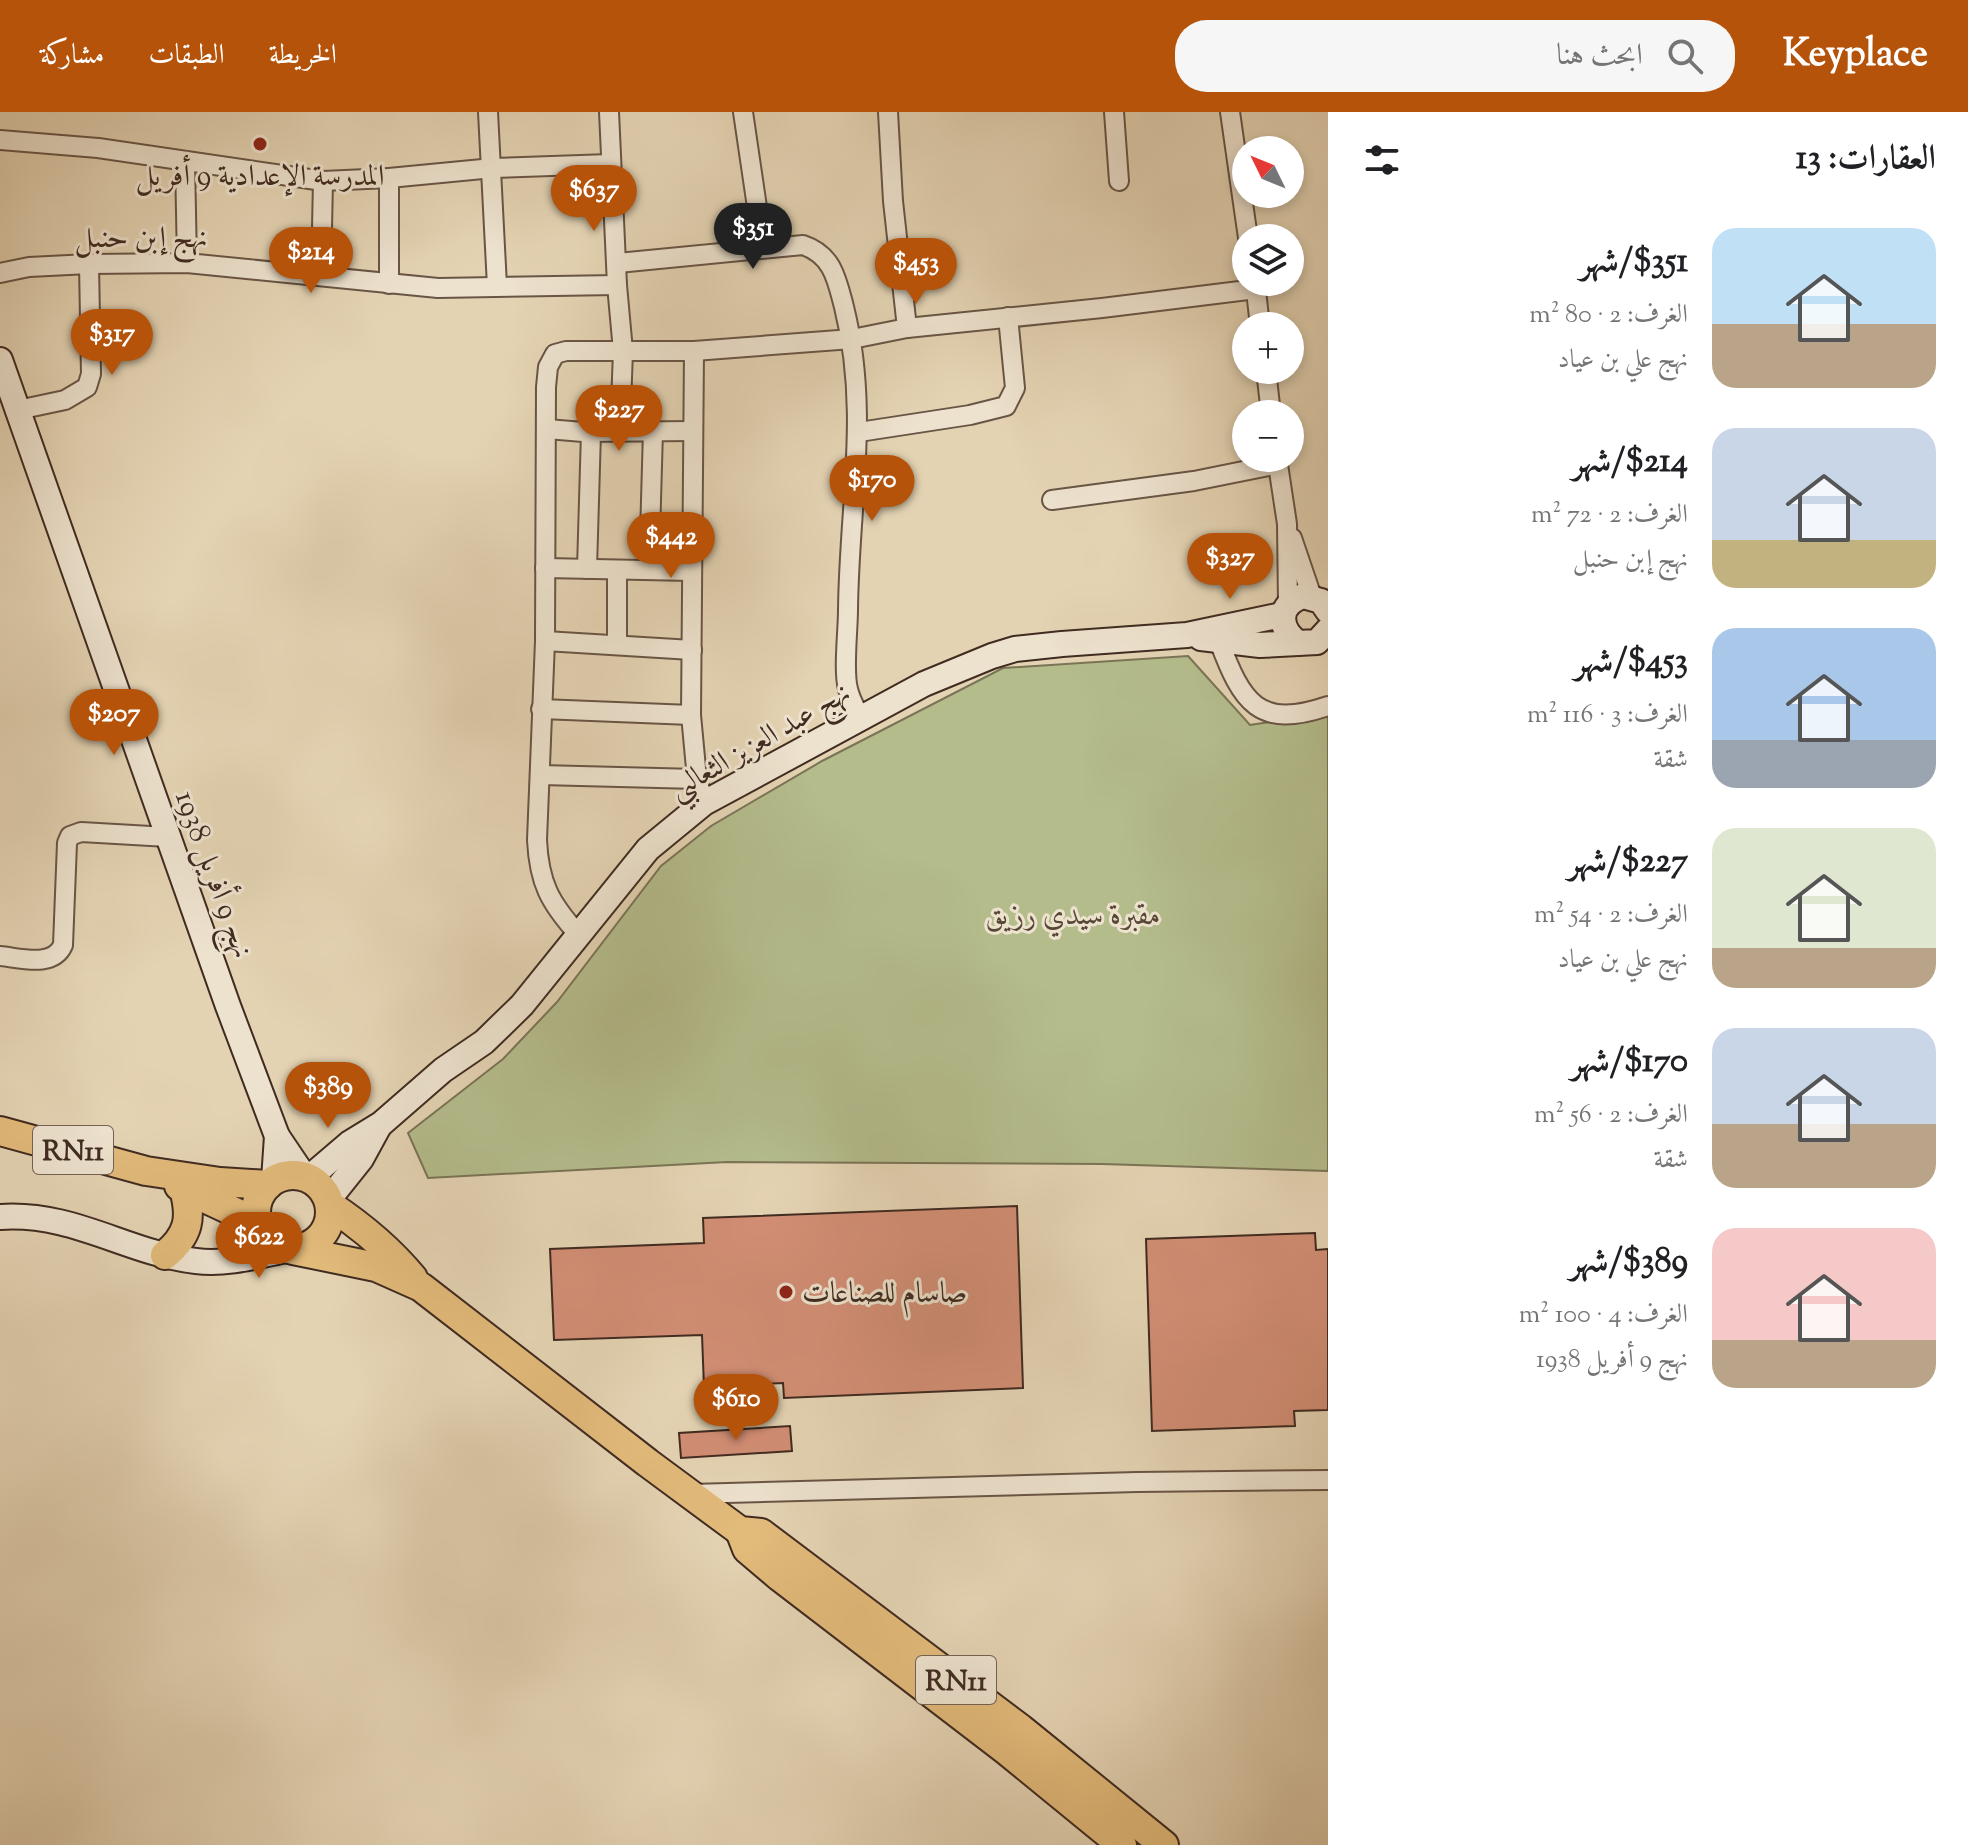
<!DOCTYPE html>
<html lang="ar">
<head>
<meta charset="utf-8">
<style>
  body { margin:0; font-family:"Sorts Mill Goudy",Amiri,serif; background:#f6f6f6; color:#202124; direction:rtl; height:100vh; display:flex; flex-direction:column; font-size:30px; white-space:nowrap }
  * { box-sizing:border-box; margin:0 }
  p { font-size:26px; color:#757577 }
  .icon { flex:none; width:44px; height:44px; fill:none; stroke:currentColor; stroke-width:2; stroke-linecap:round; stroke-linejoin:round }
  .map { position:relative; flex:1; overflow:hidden; direction:ltr }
  .drawer { display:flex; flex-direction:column; background:#fff; width:640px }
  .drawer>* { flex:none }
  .needle { width:52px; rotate:313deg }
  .fabs { position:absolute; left:1232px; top:24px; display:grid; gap:16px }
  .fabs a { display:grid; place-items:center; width:72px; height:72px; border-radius:50%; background:#fff; box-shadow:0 4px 12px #0003; font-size:40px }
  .price { position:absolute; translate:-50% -68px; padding:0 18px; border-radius:28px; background:#b45309; color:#fff; font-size:26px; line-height:52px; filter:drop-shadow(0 2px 4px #0008) }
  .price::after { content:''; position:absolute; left:50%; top:48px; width:24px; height:18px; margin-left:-12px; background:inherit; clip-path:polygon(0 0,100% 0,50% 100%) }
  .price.current { background:#222; color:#fff }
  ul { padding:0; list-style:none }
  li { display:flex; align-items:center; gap:24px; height:200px; padding:0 32px }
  li span { display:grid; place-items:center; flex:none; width:224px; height:160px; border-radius:24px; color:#555 }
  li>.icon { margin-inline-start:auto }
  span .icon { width:96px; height:96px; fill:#fffc; stroke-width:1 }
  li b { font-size:34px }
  h2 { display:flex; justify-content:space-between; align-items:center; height:96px; padding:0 32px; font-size:34px }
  header { display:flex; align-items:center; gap:48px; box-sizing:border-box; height:112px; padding:0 40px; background:#b45309; color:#fff }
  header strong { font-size:38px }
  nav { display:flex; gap:44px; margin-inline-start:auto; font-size:28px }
  .search { width:560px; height:72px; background:#f6f6f6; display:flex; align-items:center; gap:20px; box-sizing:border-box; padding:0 28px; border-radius:32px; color:#757577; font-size:30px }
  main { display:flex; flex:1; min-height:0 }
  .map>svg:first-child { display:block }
  .green { fill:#b4bc8c; stroke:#7a7456; stroke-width:2 }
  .building { fill:#d28e75; stroke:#402b21; stroke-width:2 }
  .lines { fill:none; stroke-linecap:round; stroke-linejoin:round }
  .street-casing { stroke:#695546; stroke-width:22 }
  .secondary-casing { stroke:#402b21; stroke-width:28 }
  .primary-casing { stroke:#402b21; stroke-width:32 }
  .street { stroke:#ede2ce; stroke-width:18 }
  .secondary { stroke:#ede2ce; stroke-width:24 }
  .primary { stroke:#e2ba7a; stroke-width:28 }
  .poi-dot { fill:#8f2418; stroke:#ede2ce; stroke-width:3 }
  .labels { text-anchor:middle; stroke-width:6; stroke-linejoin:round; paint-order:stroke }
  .shield { fill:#ede2ce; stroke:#746255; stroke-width:2 }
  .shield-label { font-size:28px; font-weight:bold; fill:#402b21 }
  .poi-label { font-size:30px; fill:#402b21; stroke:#ede2ce }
  .street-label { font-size:30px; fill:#402b21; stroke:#ede2ce }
  .park-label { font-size:30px; font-style:italic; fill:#574836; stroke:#ede2ce }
</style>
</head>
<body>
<header>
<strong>Keyplace</strong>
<div class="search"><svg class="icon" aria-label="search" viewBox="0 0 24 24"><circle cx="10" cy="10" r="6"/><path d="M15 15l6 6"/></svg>ابحث هنا</div>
<nav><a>الخريطة</a><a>الطبقات</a><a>مشاركة</a></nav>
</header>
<main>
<section class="drawer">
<h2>العقارات: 13<svg class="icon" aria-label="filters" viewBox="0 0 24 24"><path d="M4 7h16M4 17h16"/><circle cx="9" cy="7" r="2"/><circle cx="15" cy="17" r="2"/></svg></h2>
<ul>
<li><span style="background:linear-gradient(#bfe0f5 60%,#b9a48a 0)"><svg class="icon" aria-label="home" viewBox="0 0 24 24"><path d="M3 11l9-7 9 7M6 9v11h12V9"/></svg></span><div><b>$351/شهر</b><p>الغرف: 2 · 80 m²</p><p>نهج علي بن عياد</p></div></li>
<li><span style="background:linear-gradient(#c9d6e8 70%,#c2b280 0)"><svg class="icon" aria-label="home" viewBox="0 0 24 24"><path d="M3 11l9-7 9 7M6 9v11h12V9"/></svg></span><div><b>$214/شهر</b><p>الغرف: 2 · 72 m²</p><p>نهج إبن حنبل</p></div></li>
<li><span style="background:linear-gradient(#a9c7e8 70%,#9aa5b1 0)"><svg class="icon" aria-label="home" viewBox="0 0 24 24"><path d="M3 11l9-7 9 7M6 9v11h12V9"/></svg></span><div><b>$453/شهر</b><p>الغرف: 3 · 116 m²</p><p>شقة</p></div></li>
<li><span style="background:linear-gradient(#dfe7d0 75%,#b9a48a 0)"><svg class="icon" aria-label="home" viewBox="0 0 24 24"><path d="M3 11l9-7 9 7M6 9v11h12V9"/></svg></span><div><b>$227/شهر</b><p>الغرف: 2 · 54 m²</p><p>نهج علي بن عياد</p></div></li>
<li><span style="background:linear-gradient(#c9d6e8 60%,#b9a48a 0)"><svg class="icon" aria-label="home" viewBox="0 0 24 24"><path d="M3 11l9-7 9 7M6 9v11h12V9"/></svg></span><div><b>$170/شهر</b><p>الغرف: 2 · 56 m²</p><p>شقة</p></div></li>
<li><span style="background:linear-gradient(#f6c9c9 70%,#b9a48a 0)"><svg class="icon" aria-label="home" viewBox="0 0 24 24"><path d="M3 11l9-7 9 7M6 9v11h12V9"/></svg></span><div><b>$389/شهر</b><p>الغرف: 4 · 100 m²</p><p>نهج 9 أفريل 1938</p></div></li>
</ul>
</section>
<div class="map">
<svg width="1328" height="1733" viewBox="0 0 1328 1733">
  <rect width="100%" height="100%" fill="#e4d3b3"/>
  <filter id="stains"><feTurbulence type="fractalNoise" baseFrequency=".0025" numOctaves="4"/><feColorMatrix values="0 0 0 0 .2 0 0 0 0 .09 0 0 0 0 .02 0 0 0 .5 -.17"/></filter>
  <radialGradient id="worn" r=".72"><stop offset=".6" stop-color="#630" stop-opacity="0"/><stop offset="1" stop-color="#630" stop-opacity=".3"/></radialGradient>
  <!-- green -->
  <polygon class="green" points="1188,544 1250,613 1328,601 1328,1059 1102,1052 727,1050 428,1066 408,1021 503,947 557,890 661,754 711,714 822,649 1003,556"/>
  <!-- building -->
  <g class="building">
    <polygon points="1017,1094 1023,1276 784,1286 783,1271 704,1275 702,1223 554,1228 550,1137 704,1131 703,1106"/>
    <polygon points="1315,1121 1316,1138 1328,1137 1328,1298 1294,1299 1295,1314 1152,1319 1146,1127"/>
    <polygon points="790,1314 792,1339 681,1346 679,1321"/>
  </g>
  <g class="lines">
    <defs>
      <g id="street">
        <polyline points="488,0 497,174"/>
        <polyline points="609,0 617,173 623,239 620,320"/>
        <polyline points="743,0 763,136"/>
        <polyline points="888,0 893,89 907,216"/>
        <polyline points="1114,0 1119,69"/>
        <polyline points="1230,0 1248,126"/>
        <polyline points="0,28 98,36 323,69 389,66 493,56 610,52"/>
        <polyline points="185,49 187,151"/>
        <path d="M 618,151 L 803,133 C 833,143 837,168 844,195 C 870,299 849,393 848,498 C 848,519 843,559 848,577 C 850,587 856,597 860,605"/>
        <polyline points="0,161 29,155 89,152 187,151 438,176 617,173"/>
        <polyline points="321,163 323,69"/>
        <polyline points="1255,170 1260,214"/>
        <polyline points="389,172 389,66"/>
        <polyline points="694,239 691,603 697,667 704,691"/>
        <polyline points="1266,258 1271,302"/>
        <polyline points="18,298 65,288 87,275 91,262 89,152"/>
        <polyline points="547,317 583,320 693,319"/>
        <polyline points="859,320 970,303 1006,294 1015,276 1008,205"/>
        <polyline points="1277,346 1287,412 1288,493"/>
        <polyline points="1052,388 1194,369 1278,352"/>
        <polyline points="1292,426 1312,485"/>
        <polyline points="545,456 692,459"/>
        <polyline points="587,457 591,320"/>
        <polyline points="649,458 653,319"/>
        <polyline points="545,529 692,538"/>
        <path d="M 1219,529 C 1242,590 1258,618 1328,594"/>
        <polyline points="617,533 617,458"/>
        <polyline points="541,597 691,603"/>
        <polyline points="541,663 697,667"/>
        <path d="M 578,822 C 550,791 539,771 537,728 L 545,529 L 546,275 L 548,255 L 555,242 L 566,239 L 694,239 L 852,227 L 907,216 L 1102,196 L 1256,177"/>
        <path d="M 0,844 C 21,846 53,856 63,833 L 67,731 L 70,724 L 81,720 L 168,725"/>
        <polyline points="691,1382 1137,1370 1328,1368"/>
      </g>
      <g id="secondary">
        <polyline points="0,248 228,894 277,1024 304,1064"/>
        <path d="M 1328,499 L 1321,489 L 1303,484 C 1277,493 1278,516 1298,531 L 1317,530 L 1328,518"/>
        <polyline points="1201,526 1260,533 1298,531"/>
        <polyline points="309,1066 350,1031 381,1012 443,958 484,930 522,893 648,737 704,691 924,572 992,544 1015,537 1062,532 1187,523 1282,503"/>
        <polyline points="274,1068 277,1024"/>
        <polyline points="329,1087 361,1047 379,1014"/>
        <path d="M 0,1105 C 75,1100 126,1141 196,1149 C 226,1153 257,1144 286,1138"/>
      </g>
      <g id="primary">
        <polyline points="0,1019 146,1059 220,1070 268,1073"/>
        <circle cx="293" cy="1100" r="37"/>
        <polyline points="179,1074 258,1111"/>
        <path d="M 331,1094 C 361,1114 389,1137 413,1166"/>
        <polyline points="293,1138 376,1155 421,1175 648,1351 740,1419 761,1421 1021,1617 1164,1733"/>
        <path d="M 165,1143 C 189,1123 192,1106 184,1077"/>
        <polyline points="740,1419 747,1437 780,1465 1007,1639 1122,1733"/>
      </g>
    </defs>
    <!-- street casing -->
    <use href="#street" class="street-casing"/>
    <!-- secondary casing -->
    <use href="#secondary" class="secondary-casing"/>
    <!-- primary casing -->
    <use href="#primary" class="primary-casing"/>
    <!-- street -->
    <use href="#street" class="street"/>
    <!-- secondary -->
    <use href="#secondary" class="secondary"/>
    <!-- primary -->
    <use href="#primary" class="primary"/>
  </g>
  <!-- markers -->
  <g class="poi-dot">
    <circle cx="260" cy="32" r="8"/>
    <circle cx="786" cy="1180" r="8"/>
  </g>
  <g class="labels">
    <!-- shield labels -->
    <g class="shield">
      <rect x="33" y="1014" width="80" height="48" rx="6"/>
      <rect x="916" y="1544" width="80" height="48" rx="6"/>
    </g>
    <g class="shield-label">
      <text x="73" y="1048">RN11</text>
      <text x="956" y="1578">RN11</text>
    </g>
    <!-- poi labels -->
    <g class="poi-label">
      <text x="260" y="73">المدرسة الإعدادية 9 أفريل</text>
      <text x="802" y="1190" text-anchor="start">صاسام للصناعات</text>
    </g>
    <!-- street labels -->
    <g class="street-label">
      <text x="141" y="135">نهج إبن حنبل</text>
      <text transform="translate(759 628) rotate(-30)" y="10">نهج عبد العزيز الثعالبي</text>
      <text transform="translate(215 762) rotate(70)" y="10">نهج 9 أفريل 1938</text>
    </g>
    <!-- park labels -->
    <g class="park-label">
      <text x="1073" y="812">مقبرة سيدي رزيق</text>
    </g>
  </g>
  <rect width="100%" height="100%" filter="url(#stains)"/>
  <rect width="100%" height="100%" fill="url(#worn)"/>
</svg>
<div class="fabs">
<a><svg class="needle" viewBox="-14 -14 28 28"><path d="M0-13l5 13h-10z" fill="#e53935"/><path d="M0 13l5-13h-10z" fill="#757577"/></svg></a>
<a><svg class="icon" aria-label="layers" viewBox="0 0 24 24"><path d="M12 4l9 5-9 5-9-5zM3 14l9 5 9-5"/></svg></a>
<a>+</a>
<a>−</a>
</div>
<b class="price" style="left:594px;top:121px">$637</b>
<b class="price current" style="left:753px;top:159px">$351</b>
<b class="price" style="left:311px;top:183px">$214</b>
<b class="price" style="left:916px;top:194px">$453</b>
<b class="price" style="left:112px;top:265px">$317</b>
<b class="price" style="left:619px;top:341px">$227</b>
<b class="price" style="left:872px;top:411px">$170</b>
<b class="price" style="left:671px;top:468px">$442</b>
<b class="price" style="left:1230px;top:489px">$327</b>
<b class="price" style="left:114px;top:645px">$207</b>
<b class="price" style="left:328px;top:1018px">$389</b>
<b class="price" style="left:259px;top:1168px">$622</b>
<b class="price" style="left:736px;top:1330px">$610</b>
</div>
</main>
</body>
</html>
